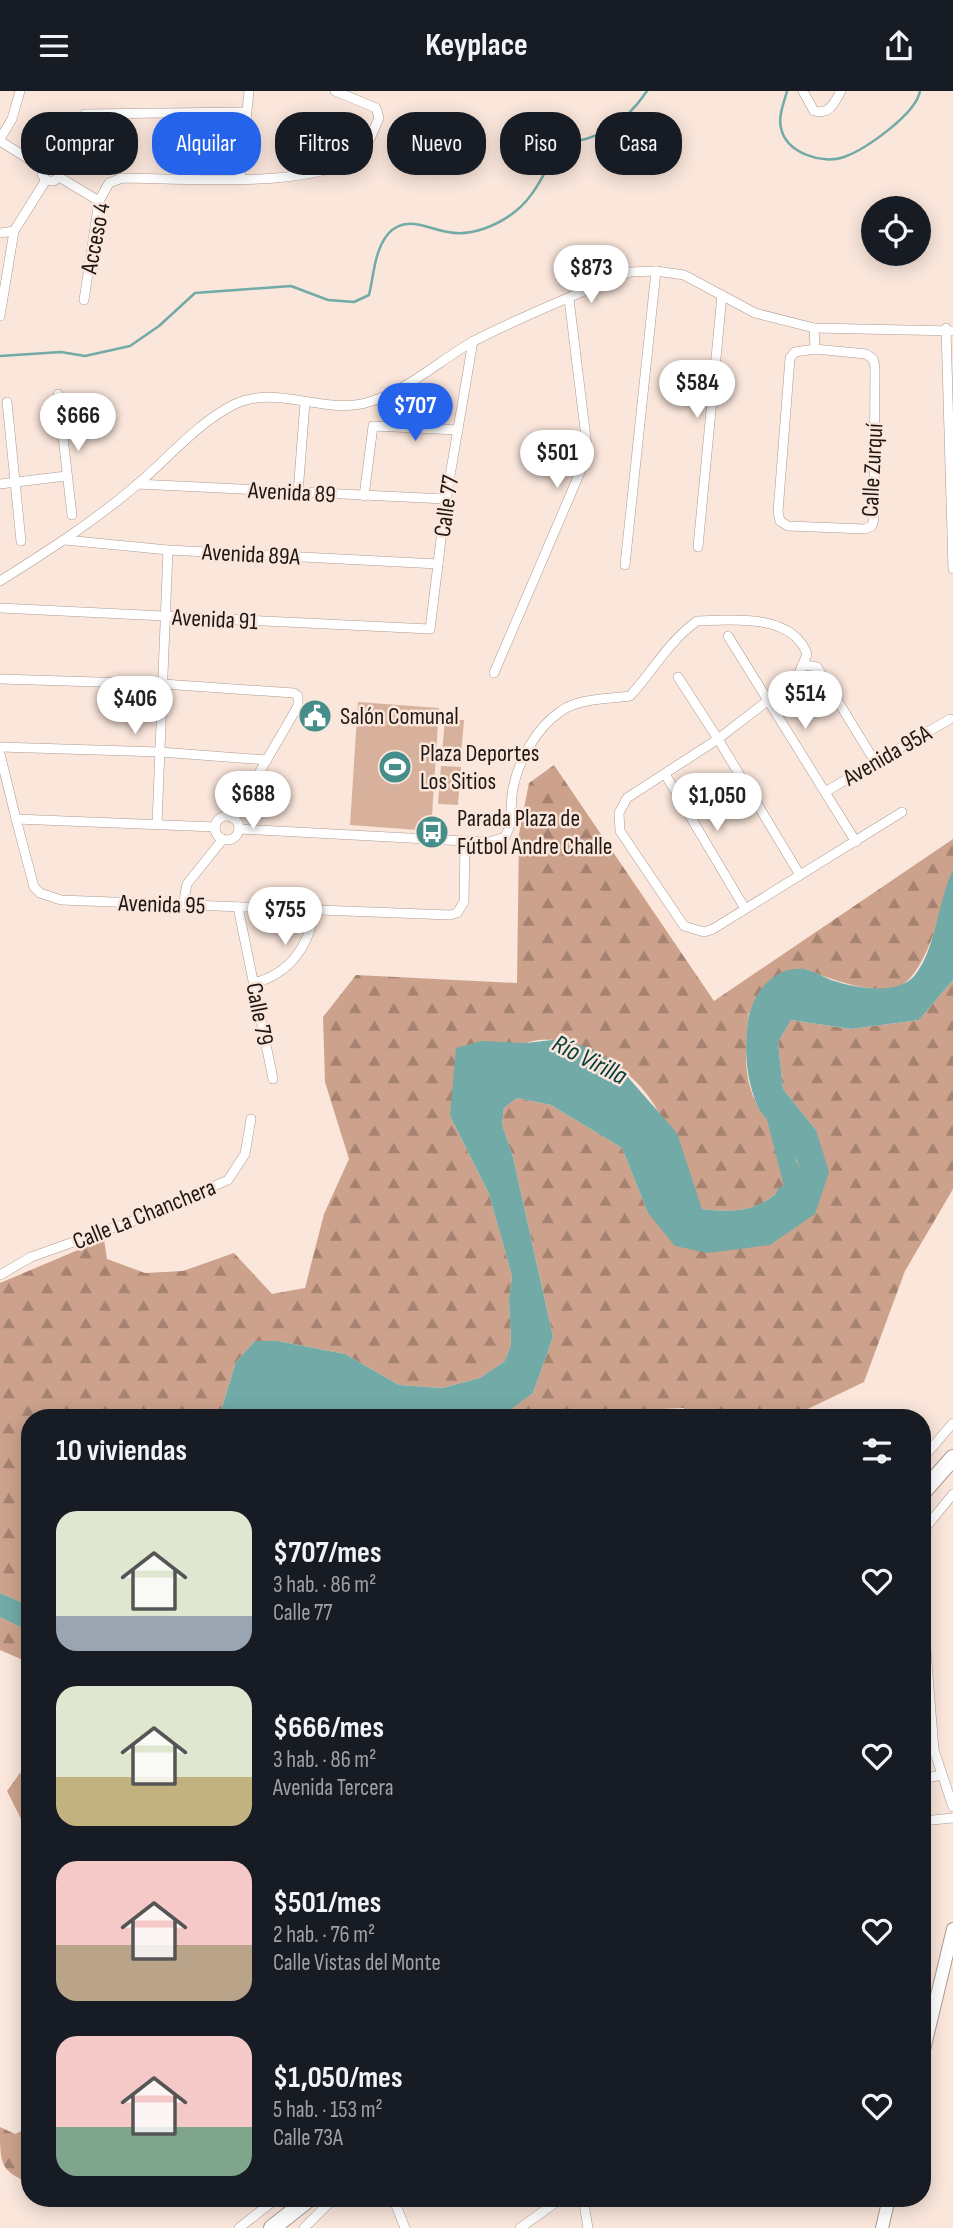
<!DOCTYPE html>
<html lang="es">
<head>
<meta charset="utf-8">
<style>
  body { margin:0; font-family:"Sofia Sans Condensed",sans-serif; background:#20242c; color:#f1f3f6; height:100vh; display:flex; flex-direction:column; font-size:26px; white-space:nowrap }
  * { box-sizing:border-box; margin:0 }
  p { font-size:23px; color:#9ea1a6 }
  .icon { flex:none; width:38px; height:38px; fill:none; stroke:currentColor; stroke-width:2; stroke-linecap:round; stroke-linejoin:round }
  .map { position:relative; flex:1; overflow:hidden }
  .details { position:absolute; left:21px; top:1318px; width:910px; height:798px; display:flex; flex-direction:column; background:#171b24; border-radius:28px; box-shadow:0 4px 18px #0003 }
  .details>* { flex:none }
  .hud { position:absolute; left:21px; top:21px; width:912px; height:63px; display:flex; gap:14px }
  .controls { position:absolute; left:861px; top:105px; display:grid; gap:14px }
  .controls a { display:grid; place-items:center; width:70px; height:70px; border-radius:50%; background:#171b24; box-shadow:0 4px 18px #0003; font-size:35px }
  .price { position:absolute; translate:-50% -60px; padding:0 16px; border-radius:24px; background:#fff; color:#222; font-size:23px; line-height:46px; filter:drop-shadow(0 2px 4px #0008) }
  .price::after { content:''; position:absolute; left:50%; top:42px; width:21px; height:16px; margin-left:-10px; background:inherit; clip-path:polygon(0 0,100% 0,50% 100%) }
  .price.current { background:#2563eb; color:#fff }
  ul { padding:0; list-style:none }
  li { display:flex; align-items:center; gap:21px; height:175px; padding:0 35px }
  li span { display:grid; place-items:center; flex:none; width:196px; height:140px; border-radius:21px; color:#555 }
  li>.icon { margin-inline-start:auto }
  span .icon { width:84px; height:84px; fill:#fffc; stroke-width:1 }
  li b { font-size:30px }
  h2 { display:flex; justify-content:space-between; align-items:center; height:84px; padding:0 35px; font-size:30px }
  .tag { padding:0 24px; border-radius:28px; background:#171b24; box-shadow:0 4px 18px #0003; font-size:24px; line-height:63px }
  .tag.current { background:#2563eb; color:#fff }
  header { display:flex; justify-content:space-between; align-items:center; height:91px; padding:0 35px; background:#171b24; font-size:32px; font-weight:700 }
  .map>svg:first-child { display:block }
  .forest { fill:url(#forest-firs) }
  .park { fill:#d8b19d }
  .water { fill:#71aaa7 }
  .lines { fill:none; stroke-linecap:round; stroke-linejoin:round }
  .stream { stroke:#71aaa7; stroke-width:2.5 }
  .river { stroke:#71aaa7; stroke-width:18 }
  .street-casing { stroke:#ad9a90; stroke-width:10 }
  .secondary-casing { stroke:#ad9a90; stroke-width:14 }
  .highway-casing { stroke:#ad9a90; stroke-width:18 }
  .street { stroke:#fff; stroke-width:9 }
  .secondary { stroke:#fff; stroke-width:12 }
  .highway { stroke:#fff; stroke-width:16 }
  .labels { text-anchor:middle; stroke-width:5; stroke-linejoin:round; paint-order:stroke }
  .street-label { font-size:24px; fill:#1f1714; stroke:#fae6db }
  .poi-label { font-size:24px; fill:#1f1714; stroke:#fae6db; text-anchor:start }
  .water-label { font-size:26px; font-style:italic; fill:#09403e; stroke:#fae6db }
</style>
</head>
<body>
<header><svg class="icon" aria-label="menu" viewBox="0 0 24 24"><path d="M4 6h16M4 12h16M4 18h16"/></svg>Keyplace<svg class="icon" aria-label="share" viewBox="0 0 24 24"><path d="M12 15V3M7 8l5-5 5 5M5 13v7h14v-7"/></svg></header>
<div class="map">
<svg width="953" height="2137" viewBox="0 0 953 2137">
  <defs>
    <pattern id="forest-firs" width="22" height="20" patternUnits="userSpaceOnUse" patternTransform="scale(1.75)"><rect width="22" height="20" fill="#cda28c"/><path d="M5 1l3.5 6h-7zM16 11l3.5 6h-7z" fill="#a68371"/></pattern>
  </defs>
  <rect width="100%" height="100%" fill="#fae6db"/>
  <!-- forest -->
  <g class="forest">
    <path d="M 554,674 L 714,910 L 953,748 C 953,757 953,771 953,780 C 945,807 927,883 900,895 C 876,905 829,888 806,878 L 749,922 C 745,952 742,990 759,1017 C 772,1038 788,1053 799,1075 C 772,1115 750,1124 702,1118 C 688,1084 674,1048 655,1015 C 633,977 574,938 529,951 C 516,955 464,1012 450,1025 L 489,1103 L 512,1185 L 509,1209 L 511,1254 L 505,1270 L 480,1287 L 442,1297 L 399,1294 L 345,1263 L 278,1250 L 255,1250 L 236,1271 L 219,1326 L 30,1326 L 30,1515 L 0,1502 L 0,1192 L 104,1148 L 107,1168 L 145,1182 L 183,1180 L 234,1162 L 272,1203 L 305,1197 L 324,1123 L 349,1068 L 325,991 L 323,926 L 356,884 L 517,892 L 519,743 L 529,692 Z"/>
    <polygon points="953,889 953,1098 905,1180 864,1291 791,1326 690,1326 684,1317 612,1320 580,1326 501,1326 533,1302 553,1246 513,1066 502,1033 504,1017 517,1007 551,1014 622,1057 648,1122 770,1154 816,1039 783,998 778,951 791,929 851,938 919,929"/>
    <polygon points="313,1320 360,1326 271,1326"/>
    <polygon points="0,1526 30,1541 30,1572 0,1559"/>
    <polygon points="20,1682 30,1691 30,1746 7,1700"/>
    <path d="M 0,2036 L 15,2043 L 30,2036 L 30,2092 C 0,2080 0,2073 0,2036 Z"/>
    <path d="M 78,2107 L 152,2107 C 131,2120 102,2114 78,2107 Z"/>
  </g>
  <!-- park -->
  <g class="park">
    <polygon points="358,611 439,617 431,740 350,734"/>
    <polygon points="445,628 464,629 461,663 442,662"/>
    <polygon points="441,675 461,676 458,714 438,713"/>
  </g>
  <!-- water -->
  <g class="water">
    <path d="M 953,779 L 953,889 L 919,929 L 851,938 L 791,929 L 778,951 L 783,998 L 816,1039 L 829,1081 L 815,1123 L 770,1154 L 708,1162 L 675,1155 L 648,1122 L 622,1057 L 551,1014 L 517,1007 L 504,1017 L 502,1033 L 513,1066 L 553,1246 L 533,1302 L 501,1326 L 360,1326 L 313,1320 L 271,1326 L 219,1326 L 236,1271 L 255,1250 L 278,1250 L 345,1263 L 399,1294 L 442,1297 L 480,1287 L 505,1270 L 511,1254 L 509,1209 L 512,1185 L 489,1103 L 450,1025 L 456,957 L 481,950 L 526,952 L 561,948 L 592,958 L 619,976 L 677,1042 L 702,1118 C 749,1124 773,1115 799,1075 C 795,1067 792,1058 787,1051 C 779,1038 763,1028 757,1014 C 746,986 744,959 748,930 C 752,904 773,874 804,878 C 814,879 824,887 834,890 C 856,897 898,905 915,884 C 936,858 938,809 953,779 Z"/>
    <polygon points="0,1502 30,1515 30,1541 0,1526"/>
  </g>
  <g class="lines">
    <!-- stream -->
    <g class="stream">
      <path d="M 787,0 C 784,12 778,25 781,37 C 786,62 823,74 844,66 C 866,58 916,23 920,0"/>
      <path d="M 0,265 L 61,261 L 85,265 L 130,255 L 159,235 L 195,202 L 291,195 L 328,209 L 354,211 L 369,204 C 374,184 374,160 388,143 C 406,123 428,138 448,141 C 471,146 499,134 517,119 C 537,103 548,74 560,52 C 598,51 626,31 647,0"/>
    </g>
    <!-- river -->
    <polyline class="river" points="774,1020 794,1098 785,1104"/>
    <defs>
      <g id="street">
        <path d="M 803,0 L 814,20 C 830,24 834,12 841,0"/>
        <polyline points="0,48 12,28 20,0"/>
        <polyline points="0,50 43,77"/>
        <circle cx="51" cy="81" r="9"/>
        <polyline points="55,73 85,23 246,21"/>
        <polyline points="59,86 99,110"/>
        <polyline points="240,87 249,0"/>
        <polyline points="0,142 14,140 46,89"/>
        <path d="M 84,209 L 99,110 L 109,92 L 122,87 C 175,87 327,100 362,60 C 370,52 374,37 379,27 L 376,17 L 335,0"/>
        <polyline points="0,225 14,140"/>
        <polyline points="814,237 815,258"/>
        <polyline points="946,237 953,478"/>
        <polygon points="815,258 866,263 873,268 875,276 874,427 872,435 865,438 788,435 780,430 778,421 790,267 795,261"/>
        <polyline points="58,303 72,424"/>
        <polyline points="7,311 21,450"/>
        <polyline points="0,393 66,385"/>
        <polyline points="137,393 446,408"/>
        <polyline points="298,402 305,311"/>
        <polyline points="364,405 373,335 458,339"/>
        <polyline points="65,449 168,459 438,473"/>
        <polyline points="698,456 722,204"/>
        <polyline points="625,474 656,180"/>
        <path d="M 0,490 C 48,460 96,429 139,392 C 169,366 198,332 233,314 C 277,292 324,325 369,311 C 409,299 438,270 474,250 C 524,224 578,203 630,181 L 656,180 L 684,184 L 755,222 L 814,237 L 953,240"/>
        <polyline points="0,517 430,538 446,408 473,250"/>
        <polyline points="728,545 856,751"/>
        <polyline points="805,574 817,576 874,669"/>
        <polyline points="494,582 581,379 587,355 569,208"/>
        <polyline points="678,586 718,648 800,784"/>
        <polyline points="0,588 163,593 294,602 298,605 298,615 233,727"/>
        <polyline points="0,656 160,661 267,669"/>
        <polyline points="0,663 16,728 215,736"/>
        <polyline points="665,683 744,816"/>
        <polyline points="825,701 950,628"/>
        <circle cx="227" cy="737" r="12"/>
        <polyline points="16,728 34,796 40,802 61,809 450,824 457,822 464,811 465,750"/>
        <polyline points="157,733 168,459"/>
        <path d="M 239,738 L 465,750 L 489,751 L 505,746 C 515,727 509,717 513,698 C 518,670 536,637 561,620 C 579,607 609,608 630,605 C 655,578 666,553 697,530 C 732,529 792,522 807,563 L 797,587 L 718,648 L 627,707 L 619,722 L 620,740 L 684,835 L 704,841 L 713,838 L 902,721"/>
        <polyline points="183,814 187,793 223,748"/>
        <polyline points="238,816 273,988"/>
        <path d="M 254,892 C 289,883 310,855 314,819"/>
        <polyline points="0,1184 31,1166 141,1127 228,1089 245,1063 251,1028"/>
        <polyline points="922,1368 953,1332"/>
        <polyline points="922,1441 953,1403"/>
        <polyline points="922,1508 934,1659 953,1716"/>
        <polyline points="922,1688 941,1684"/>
        <polyline points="922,1730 953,1727"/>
        <polyline points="393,2107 405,2137"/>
        <polyline points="583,2107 588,2137"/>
        <polyline points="239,2137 277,2107"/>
        <polyline points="304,2137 334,2107"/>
        <polyline points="520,2137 562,2107"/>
      </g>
      <g id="secondary">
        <polyline points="922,1967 953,1838"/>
        <polyline points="882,2137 889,2107"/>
      </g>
      <g id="highway">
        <polyline points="922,1402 953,1367"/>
        <polyline points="272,2137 310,2107"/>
      </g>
    </defs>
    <!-- street casing -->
    <use href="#street" class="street-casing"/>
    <!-- secondary casing -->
    <use href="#secondary" class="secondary-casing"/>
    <!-- highway casing -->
    <use href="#highway" class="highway-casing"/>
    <!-- street -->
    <use href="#street" class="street"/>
    <!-- secondary -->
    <use href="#secondary" class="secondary"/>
    <!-- highway -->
    <use href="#highway" class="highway"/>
  </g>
  <!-- icons -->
  <defs>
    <symbol id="civic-disc" viewBox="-11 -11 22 22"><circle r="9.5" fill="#468e8a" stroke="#fae6db"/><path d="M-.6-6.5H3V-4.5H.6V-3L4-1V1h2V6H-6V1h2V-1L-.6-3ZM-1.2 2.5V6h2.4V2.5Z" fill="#fff"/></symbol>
    <symbol id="stadium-disc" viewBox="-11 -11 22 22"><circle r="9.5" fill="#468e8a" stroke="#fae6db"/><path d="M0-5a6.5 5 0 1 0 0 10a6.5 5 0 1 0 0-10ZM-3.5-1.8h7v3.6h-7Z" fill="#fff"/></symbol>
    <symbol id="bus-disc" viewBox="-11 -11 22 22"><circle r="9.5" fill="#468e8a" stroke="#fae6db"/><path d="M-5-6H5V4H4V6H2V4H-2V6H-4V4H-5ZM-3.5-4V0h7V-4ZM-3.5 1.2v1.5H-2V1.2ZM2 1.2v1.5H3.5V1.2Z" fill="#fff"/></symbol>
  </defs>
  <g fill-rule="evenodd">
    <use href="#civic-disc" x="296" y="606" width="38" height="38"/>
    <use href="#stadium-disc" x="376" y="657" width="38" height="38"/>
    <use href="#bus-disc" x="413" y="722" width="38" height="38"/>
  </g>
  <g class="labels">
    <!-- street labels -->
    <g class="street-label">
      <text transform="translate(95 147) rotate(-79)" y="8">Acceso 4</text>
      <text transform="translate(872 379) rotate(-87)" y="8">Calle Zurquí</text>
      <text transform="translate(292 401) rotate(3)" y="8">Avenida 89</text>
      <text transform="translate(446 415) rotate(-82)" y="8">Calle 77</text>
      <text transform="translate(251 463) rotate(3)" y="8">Avenida 89A</text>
      <text transform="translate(215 528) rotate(3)" y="8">Avenida 91</text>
      <text transform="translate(887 664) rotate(-30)" y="8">Avenida 95A</text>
      <text transform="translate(162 813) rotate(2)" y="8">Avenida 95</text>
      <text transform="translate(260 923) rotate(79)" y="8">Calle 79</text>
      <text transform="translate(144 1123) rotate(-22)" y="8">Calle La Chanchera</text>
    </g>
    <!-- poi labels -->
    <g class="poi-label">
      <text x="340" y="633">Salón Comunal</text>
      <text x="420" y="670">Plaza Deportes<tspan x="420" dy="28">Los Sitios</tspan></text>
      <text x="457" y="735">Parada Plaza de<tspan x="457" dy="28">Fútbol Andre Challe</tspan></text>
    </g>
    <!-- water labels -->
    <g class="water-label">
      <text transform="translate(590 968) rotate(27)" y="9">Río Virilla</text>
    </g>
  </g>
</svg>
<div class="controls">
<a><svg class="icon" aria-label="locate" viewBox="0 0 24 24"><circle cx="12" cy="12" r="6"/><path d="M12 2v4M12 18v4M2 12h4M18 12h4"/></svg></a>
</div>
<b class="price" style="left:591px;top:214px">$873</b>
<b class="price" style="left:697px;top:329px">$584</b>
<b class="price current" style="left:415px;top:352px">$707</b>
<b class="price" style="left:78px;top:362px">$666</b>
<b class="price" style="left:557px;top:399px">$501</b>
<b class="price" style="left:805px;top:640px">$514</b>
<b class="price" style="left:135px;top:645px">$406</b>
<b class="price" style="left:253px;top:740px">$688</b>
<b class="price" style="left:717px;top:742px">$1,050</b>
<b class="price" style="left:285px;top:856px">$755</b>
<div class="hud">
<a class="tag">Comprar</a>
<a class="tag current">Alquilar</a>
<a class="tag">Filtros</a>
<a class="tag">Nuevo</a>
<a class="tag">Piso</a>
<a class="tag">Casa</a>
</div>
<section class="details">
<h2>10 viviendas<svg class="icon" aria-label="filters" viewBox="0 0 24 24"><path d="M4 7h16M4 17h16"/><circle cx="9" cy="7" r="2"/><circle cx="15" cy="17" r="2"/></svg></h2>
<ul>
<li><span style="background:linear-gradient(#dfe7d0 75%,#9aa5b1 0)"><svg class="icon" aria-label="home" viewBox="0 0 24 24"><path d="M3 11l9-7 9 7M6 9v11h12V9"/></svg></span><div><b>$707/mes</b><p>3 hab. · 86 m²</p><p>Calle 77</p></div><svg class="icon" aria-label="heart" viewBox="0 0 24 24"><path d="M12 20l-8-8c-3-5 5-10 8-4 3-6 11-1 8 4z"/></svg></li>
<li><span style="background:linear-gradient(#dfe7d0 65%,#c2b280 0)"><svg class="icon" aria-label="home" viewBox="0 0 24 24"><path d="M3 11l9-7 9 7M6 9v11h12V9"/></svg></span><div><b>$666/mes</b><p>3 hab. · 86 m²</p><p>Avenida Tercera</p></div><svg class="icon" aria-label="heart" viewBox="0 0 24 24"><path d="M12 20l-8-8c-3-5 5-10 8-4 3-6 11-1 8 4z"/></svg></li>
<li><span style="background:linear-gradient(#f6c9c9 60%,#b9a48a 0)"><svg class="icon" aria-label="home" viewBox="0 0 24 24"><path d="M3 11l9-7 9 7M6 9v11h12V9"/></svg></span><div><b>$501/mes</b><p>2 hab. · 76 m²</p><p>Calle Vistas del Monte</p></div><svg class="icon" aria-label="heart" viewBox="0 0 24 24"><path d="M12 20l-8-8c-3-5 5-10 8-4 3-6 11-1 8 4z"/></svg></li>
<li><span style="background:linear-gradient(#f6c9c9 65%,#7fa58c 0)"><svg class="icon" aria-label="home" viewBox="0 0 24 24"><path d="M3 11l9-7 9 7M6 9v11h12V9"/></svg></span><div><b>$1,050/mes</b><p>5 hab. · 153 m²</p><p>Calle 73A</p></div><svg class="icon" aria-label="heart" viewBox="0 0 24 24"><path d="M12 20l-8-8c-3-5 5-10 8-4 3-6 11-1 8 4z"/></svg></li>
</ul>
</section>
</div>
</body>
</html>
